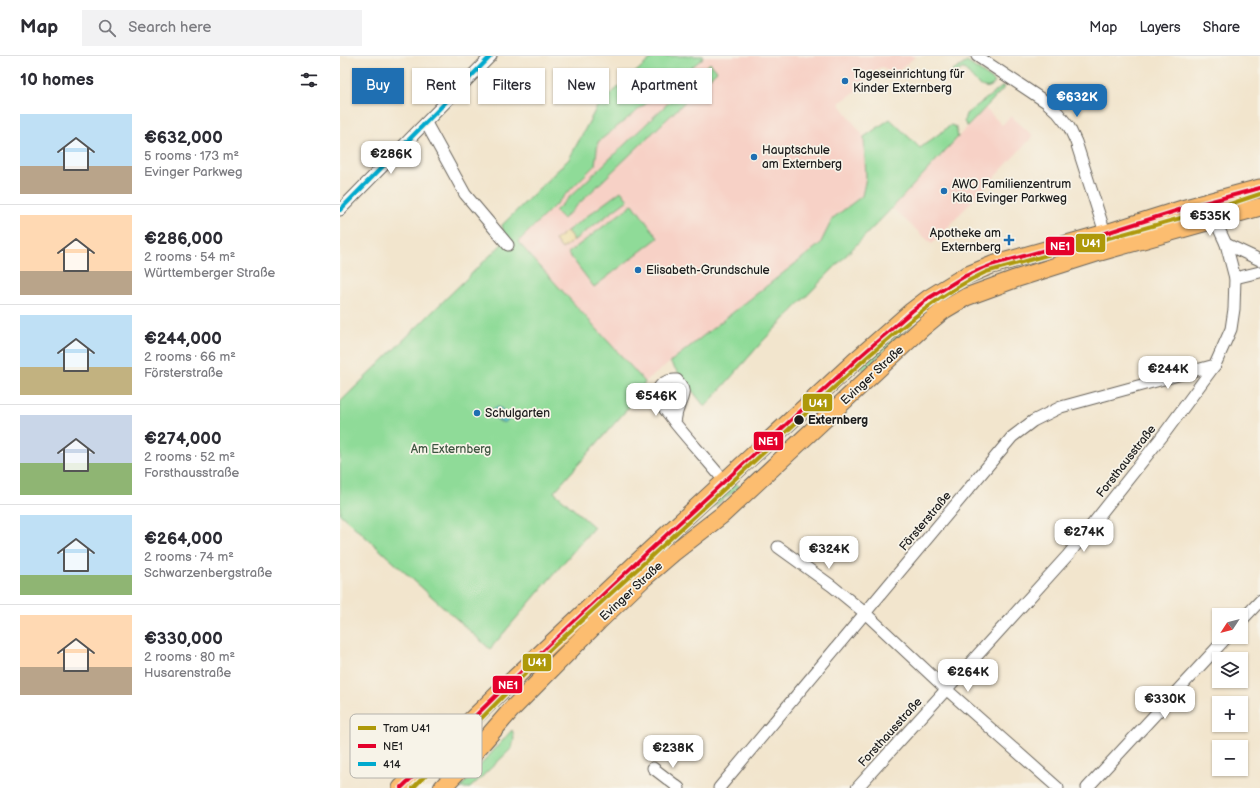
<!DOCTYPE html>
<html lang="en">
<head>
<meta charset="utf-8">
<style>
  body { margin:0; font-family:"Balsamiq Sans",sans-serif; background:#f2f2f3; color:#2b2b33; height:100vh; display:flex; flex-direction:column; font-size:15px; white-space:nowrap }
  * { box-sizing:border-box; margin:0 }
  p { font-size:13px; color:#7c7c81 }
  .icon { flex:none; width:22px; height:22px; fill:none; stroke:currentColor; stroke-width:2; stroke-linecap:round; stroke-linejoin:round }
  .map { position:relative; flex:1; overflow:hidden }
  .details { display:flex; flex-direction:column; background:#fff; width:340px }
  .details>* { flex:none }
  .guide { position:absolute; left:12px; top:12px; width:380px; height:36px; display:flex; gap:8px }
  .needle { width:26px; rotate:234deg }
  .buttons { position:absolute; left:872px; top:552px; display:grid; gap:8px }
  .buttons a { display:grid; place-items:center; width:36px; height:36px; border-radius:0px; background:#fff; box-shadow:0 1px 3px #0004; font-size:20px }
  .price { position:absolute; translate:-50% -34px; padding:0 9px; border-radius:8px; background:#fff; color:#222; font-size:13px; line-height:26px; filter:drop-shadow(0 1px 2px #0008) }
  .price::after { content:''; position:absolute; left:50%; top:24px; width:12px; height:9px; margin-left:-6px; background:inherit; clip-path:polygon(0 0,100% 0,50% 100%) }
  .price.selected { background:#1f6fb2; color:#fff }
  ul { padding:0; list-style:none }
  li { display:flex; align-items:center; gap:12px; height:100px; padding:0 20px }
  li+li { border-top:1px solid #e1e1e2 }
  li span { display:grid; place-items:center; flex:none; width:112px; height:80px; border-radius:0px; color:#555 }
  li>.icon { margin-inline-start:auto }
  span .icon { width:48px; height:48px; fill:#fffc; stroke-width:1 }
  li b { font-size:17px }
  h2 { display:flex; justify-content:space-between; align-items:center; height:48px; padding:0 20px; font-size:17px }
  .tag { padding:0 14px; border-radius:0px; background:#fff; box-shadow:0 1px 3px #0004; font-size:14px; line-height:36px }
  .tag.selected { background:#1f6fb2; color:#fff }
  header { display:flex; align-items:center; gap:24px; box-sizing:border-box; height:56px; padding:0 20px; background:#fff; border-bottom:1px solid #e1e1e2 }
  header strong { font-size:19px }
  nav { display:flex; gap:22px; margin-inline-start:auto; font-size:14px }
  .search { width:280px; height:36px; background:#f2f2f3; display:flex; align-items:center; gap:10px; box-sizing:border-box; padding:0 14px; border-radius:0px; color:#7c7c81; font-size:15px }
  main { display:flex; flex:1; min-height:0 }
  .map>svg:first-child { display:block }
  .built { fill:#f7d1c6 }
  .green { fill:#8fdb98; stroke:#567c5a }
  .sand { fill:#eeda9e; stroke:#857b5d }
  .water { fill:#54c2c9; stroke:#386f72 }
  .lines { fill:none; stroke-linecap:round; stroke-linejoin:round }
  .minor-casing { stroke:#67625a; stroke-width:13 }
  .primary-casing { stroke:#67625a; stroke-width:19 }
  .minor { stroke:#fff; stroke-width:11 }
  .primary { stroke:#fcbd6f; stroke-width:17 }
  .bus-1-casing { stroke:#f7f3e8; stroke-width:7 }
  .bus-2-casing { stroke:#f7f3e8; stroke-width:7 }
  .bus-1 { stroke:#e4002b; stroke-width:4 }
  .bus-2 { stroke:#00a9ce; stroke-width:4 }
  .tram-1-casing { stroke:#f7f3e8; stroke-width:7 }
  .tram-1 { stroke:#ae990a; stroke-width:4 }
  .poi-dot { fill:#1f6fb2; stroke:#f7f3e8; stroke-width:1.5 }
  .stop-dot { fill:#1c1c1c; stroke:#f7f3e8; stroke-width:1.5 }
  .labels { text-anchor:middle; stroke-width:3.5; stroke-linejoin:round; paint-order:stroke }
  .poi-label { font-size:12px; fill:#1c1c1c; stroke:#f7f3e8; text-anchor:start }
  .street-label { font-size:12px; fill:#1c1c1c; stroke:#f7f3e8 }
  .stop-label { font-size:12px; font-weight:bold; fill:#1c1c1c; stroke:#f7f3e8; text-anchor:start }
  .park-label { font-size:12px; fill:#3e5541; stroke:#f7f3e8 }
  .key { fill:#f7f3e8; stroke:#b5b2ab; stroke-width:1 }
  .key-label { font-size:11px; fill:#1c1c1c }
  .line-badge { stroke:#f7f3e8; stroke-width:1.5 }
  .badge-label { font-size:11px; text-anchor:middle; font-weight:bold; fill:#fff }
</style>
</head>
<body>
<header>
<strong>Map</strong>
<div class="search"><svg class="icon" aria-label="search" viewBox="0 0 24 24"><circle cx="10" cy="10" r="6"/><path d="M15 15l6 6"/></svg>Search here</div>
<nav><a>Map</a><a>Layers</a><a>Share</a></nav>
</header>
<main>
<section class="details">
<h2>10 homes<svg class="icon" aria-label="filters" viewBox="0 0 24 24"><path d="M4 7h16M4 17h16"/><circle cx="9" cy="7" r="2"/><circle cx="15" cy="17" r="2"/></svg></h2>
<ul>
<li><span style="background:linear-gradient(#bfe0f5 65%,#b9a48a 0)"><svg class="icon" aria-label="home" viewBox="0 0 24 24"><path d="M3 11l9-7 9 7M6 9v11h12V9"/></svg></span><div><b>€632,000</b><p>5 rooms · 173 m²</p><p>Evinger Parkweg</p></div></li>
<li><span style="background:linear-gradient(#ffd9b3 70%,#b9a48a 0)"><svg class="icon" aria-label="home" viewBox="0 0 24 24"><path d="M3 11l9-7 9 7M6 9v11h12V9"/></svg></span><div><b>€286,000</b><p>2 rooms · 54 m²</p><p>Württemberger Straße</p></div></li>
<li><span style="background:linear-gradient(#bfe0f5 65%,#c2b280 0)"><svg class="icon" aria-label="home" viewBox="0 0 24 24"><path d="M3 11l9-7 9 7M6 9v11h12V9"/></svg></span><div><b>€244,000</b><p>2 rooms · 66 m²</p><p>Försterstraße</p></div></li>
<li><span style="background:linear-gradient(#c9d6e8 60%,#8fb573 0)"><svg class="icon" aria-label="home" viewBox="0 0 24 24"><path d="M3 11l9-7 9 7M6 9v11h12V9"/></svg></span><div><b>€274,000</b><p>2 rooms · 52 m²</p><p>Forsthausstraße</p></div></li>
<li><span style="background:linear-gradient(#bfe0f5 75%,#8fb573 0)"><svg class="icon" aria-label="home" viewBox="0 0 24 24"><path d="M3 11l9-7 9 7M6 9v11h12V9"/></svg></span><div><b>€264,000</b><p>2 rooms · 74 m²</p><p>Schwarzenbergstraße</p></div></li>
<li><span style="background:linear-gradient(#ffd9b3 65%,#b9a48a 0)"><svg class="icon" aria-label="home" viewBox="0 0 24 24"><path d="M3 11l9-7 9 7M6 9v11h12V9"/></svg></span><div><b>€330,000</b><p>2 rooms · 80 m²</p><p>Husarenstraße</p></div></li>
</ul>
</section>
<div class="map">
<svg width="920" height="732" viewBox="0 0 920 732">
  <rect width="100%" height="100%" fill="#f7f3e8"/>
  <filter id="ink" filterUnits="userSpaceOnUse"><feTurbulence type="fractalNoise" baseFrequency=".025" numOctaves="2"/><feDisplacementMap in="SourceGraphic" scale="8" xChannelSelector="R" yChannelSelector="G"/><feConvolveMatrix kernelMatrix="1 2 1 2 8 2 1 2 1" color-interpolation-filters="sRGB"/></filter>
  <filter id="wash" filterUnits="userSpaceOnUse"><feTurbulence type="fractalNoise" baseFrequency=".012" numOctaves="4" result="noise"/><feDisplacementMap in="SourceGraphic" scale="16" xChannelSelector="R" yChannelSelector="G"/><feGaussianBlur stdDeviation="0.9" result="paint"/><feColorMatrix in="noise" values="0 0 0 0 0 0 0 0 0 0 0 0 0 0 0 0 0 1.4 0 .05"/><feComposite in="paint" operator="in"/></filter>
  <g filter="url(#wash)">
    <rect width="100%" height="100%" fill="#f2e5cd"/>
    <!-- built -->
    <g class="built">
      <polygon points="363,0 576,0 553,19 543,11 539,12 524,23 527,28 499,47 524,81 526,122 522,139 493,162 480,188 305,326 178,186 255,109 258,86 362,3"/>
      <polygon points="645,52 662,69 671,60 693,80 592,188 552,152"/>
    </g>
    <!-- green -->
    <g class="green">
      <polygon points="314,0 363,0 362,3 258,86 255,109 178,186 305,326 297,342 214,436 254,471 150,593 0,458 0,346 165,185 162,169 229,103 258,49"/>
      <path d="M 627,6 L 653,24 L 655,26 C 645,41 631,21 625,13 L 622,13 L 610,21 L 608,18 Z"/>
      <polygon points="370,7 377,15 223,163 215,155"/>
      <polygon points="663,30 664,32 628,70 626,69 624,65 626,58"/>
      <polygon points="550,63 580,92 611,69 616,71 618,81 552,152 422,286 365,351 330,306 480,188 493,162 522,140 526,122 524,81"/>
      <polygon points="281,135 288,144 234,184 227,175"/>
      <polygon points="293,148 318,182 254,231 228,197"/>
      <polygon points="577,263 524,315 520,310"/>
      <polygon points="396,427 400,431 361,460"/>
      <path d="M 172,674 C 175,681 174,686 171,693 L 130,732 L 120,732 Z"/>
    </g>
    <!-- sand -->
    <polygon class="sand" points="227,175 234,184 222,193 215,184"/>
    <!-- water -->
    <path class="water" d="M 158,351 L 162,353 L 169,361 C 166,373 153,363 152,355 L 154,352 Z"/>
  </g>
  <g filter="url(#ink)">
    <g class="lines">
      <defs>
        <g id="minor">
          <polyline points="637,0 706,46 718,57 729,71 736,86 767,183"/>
          <polyline points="86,67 125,138 168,189"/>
          <polyline points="0,154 151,0"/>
          <polyline points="886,188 920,204"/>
          <polyline points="895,222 920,216"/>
          <path d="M 335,366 C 336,362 336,357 338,353 C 342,340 348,336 337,324 C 324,323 314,331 319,344 C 323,353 330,359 335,367 C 351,387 369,406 385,426"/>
          <polyline points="438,491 492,530 525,557 606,633 718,732"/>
          <polyline points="901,565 920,545"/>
          <polyline points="313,712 339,732"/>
          <polyline points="379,732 672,381 693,365 721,351 875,309"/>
          <polyline points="517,732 728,499 824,378 875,309 891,273 894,253 895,222 886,188 872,158"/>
          <polyline points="747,732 887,581"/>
        </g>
        <g id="primary">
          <polyline points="61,732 160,636 308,496 514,306 572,255 589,242 625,220 652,209 766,177 842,153 920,132"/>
          <polyline points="102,732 118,715 171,654 258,566 304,522 333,497 382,459 581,273 604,254 626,241 675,223 760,196 920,151"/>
        </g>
      </defs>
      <!-- minor casing -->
      <use href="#minor" class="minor-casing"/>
      <!-- primary casing -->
      <use href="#primary" class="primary-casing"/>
      <!-- minor -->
      <use href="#minor" class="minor"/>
      <!-- primary -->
      <use href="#primary" class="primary"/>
      <defs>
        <polyline id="bus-1" points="61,732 160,636 308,496 514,306 572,255 589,242 625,220 652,209 766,177 842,153 920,132"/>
        <polyline id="bus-2" points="0,154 151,0"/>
      </defs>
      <!-- bus-1 casing -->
      <use href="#bus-1" class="bus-1-casing"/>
      <!-- bus-2 casing -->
      <use href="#bus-2" class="bus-2-casing"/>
      <!-- bus-1 -->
      <use href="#bus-1" class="bus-1"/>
      <!-- bus-2 -->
      <use href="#bus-2" class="bus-2"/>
      <defs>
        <path id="tram-1" d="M 73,732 L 182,621 L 214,590 L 525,303 C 563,270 600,237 646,216 L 884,150 L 920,138"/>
      </defs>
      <!-- tram-1 casing -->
      <use href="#tram-1" class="tram-1-casing"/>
      <!-- tram-1 -->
      <use href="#tram-1" class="tram-1"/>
    </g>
  </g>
  <!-- markers -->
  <g class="poi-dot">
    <circle cx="505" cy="25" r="4"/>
    <circle cx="414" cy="101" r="4"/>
    <circle cx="604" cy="135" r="4"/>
    <path d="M667 178h4v4h4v4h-4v4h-4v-4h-4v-4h4z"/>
    <circle cx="298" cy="214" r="4"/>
    <circle cx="137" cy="357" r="4"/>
  </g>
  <circle class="stop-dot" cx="459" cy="364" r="5.5"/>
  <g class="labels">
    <!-- poi labels -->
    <g class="poi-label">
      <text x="513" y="22">Tageseinrichtung für<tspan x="513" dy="14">Kinder Externberg</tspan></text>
      <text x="422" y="98">Hauptschule<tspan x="422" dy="14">am Externberg</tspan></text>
      <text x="612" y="132">AWO Familienzentrum<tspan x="612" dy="14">Kita Evinger Parkweg</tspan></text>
      <text x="661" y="181" text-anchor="end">Apotheke am<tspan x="661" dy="14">Externberg</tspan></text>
      <text x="306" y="218">Elisabeth-Grundschule</text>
      <text x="145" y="361">Schulgarten</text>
    </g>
    <!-- street labels -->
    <g class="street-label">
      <text transform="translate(532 319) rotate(-43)" y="4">Evinger Straße</text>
      <text transform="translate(786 405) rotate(-52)" y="4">Forsthausstraße</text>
      <text transform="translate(585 465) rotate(-50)" y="4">Försterstraße</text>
      <text transform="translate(291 535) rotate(-43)" y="4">Evinger Straße</text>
      <text transform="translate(550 676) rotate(-48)" y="4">Forsthausstraße</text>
    </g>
    <!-- stop labels -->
    <g class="stop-label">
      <text x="468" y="368">Externberg</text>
    </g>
    <!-- park labels -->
    <g class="park-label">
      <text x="111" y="397">Am Externberg</text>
    </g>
  </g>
  <!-- legend -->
  <rect x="10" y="658" width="132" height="64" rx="6" class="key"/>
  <rect x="18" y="670" width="18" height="4" fill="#ae990a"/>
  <rect x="18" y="688" width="18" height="4" fill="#e4002b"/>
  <rect x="18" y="706" width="18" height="4" fill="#00a9ce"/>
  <g class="key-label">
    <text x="43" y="676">Tram U41</text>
    <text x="43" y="694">NE1</text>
    <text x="43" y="712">414</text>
  </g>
  <g class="line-badge">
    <rect x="735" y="177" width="31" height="20" rx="4" fill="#ae990a"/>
    <rect x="705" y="180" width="30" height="20" rx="4" fill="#e4002b"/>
    <rect x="462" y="337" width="31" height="19" rx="4" fill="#ae990a"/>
    <rect x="413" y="375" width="31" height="20" rx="4" fill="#e4002b"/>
    <rect x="182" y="597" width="30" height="19" rx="4" fill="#ae990a"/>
    <rect x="152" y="619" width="31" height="19" rx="4" fill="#e4002b"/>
  </g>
  <g class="badge-label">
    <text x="751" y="191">U41</text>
    <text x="720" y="194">NE1</text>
    <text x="478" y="351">U41</text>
    <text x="428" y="389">NE1</text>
    <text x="197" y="610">U41</text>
    <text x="168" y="633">NE1</text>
  </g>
</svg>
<div class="buttons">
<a><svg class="needle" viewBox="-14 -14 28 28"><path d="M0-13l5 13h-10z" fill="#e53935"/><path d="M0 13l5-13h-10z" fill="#7c7c81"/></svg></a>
<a><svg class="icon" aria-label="layers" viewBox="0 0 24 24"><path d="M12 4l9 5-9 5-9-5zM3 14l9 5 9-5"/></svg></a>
<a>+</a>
<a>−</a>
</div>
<b class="price selected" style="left:737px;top:62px">€632K</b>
<b class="price" style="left:51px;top:119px">€286K</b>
<b class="price" style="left:870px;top:181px">€535K</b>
<b class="price" style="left:828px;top:334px">€244K</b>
<b class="price" style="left:316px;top:361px">€546K</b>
<b class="price" style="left:744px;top:497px">€274K</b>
<b class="price" style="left:489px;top:514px">€324K</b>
<b class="price" style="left:628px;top:637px">€264K</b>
<b class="price" style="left:825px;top:664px">€330K</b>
<b class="price" style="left:333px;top:713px">€238K</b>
<div class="guide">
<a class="tag selected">Buy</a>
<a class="tag">Rent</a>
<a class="tag">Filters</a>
<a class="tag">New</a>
<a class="tag">Apartment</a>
</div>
</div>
</main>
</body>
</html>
